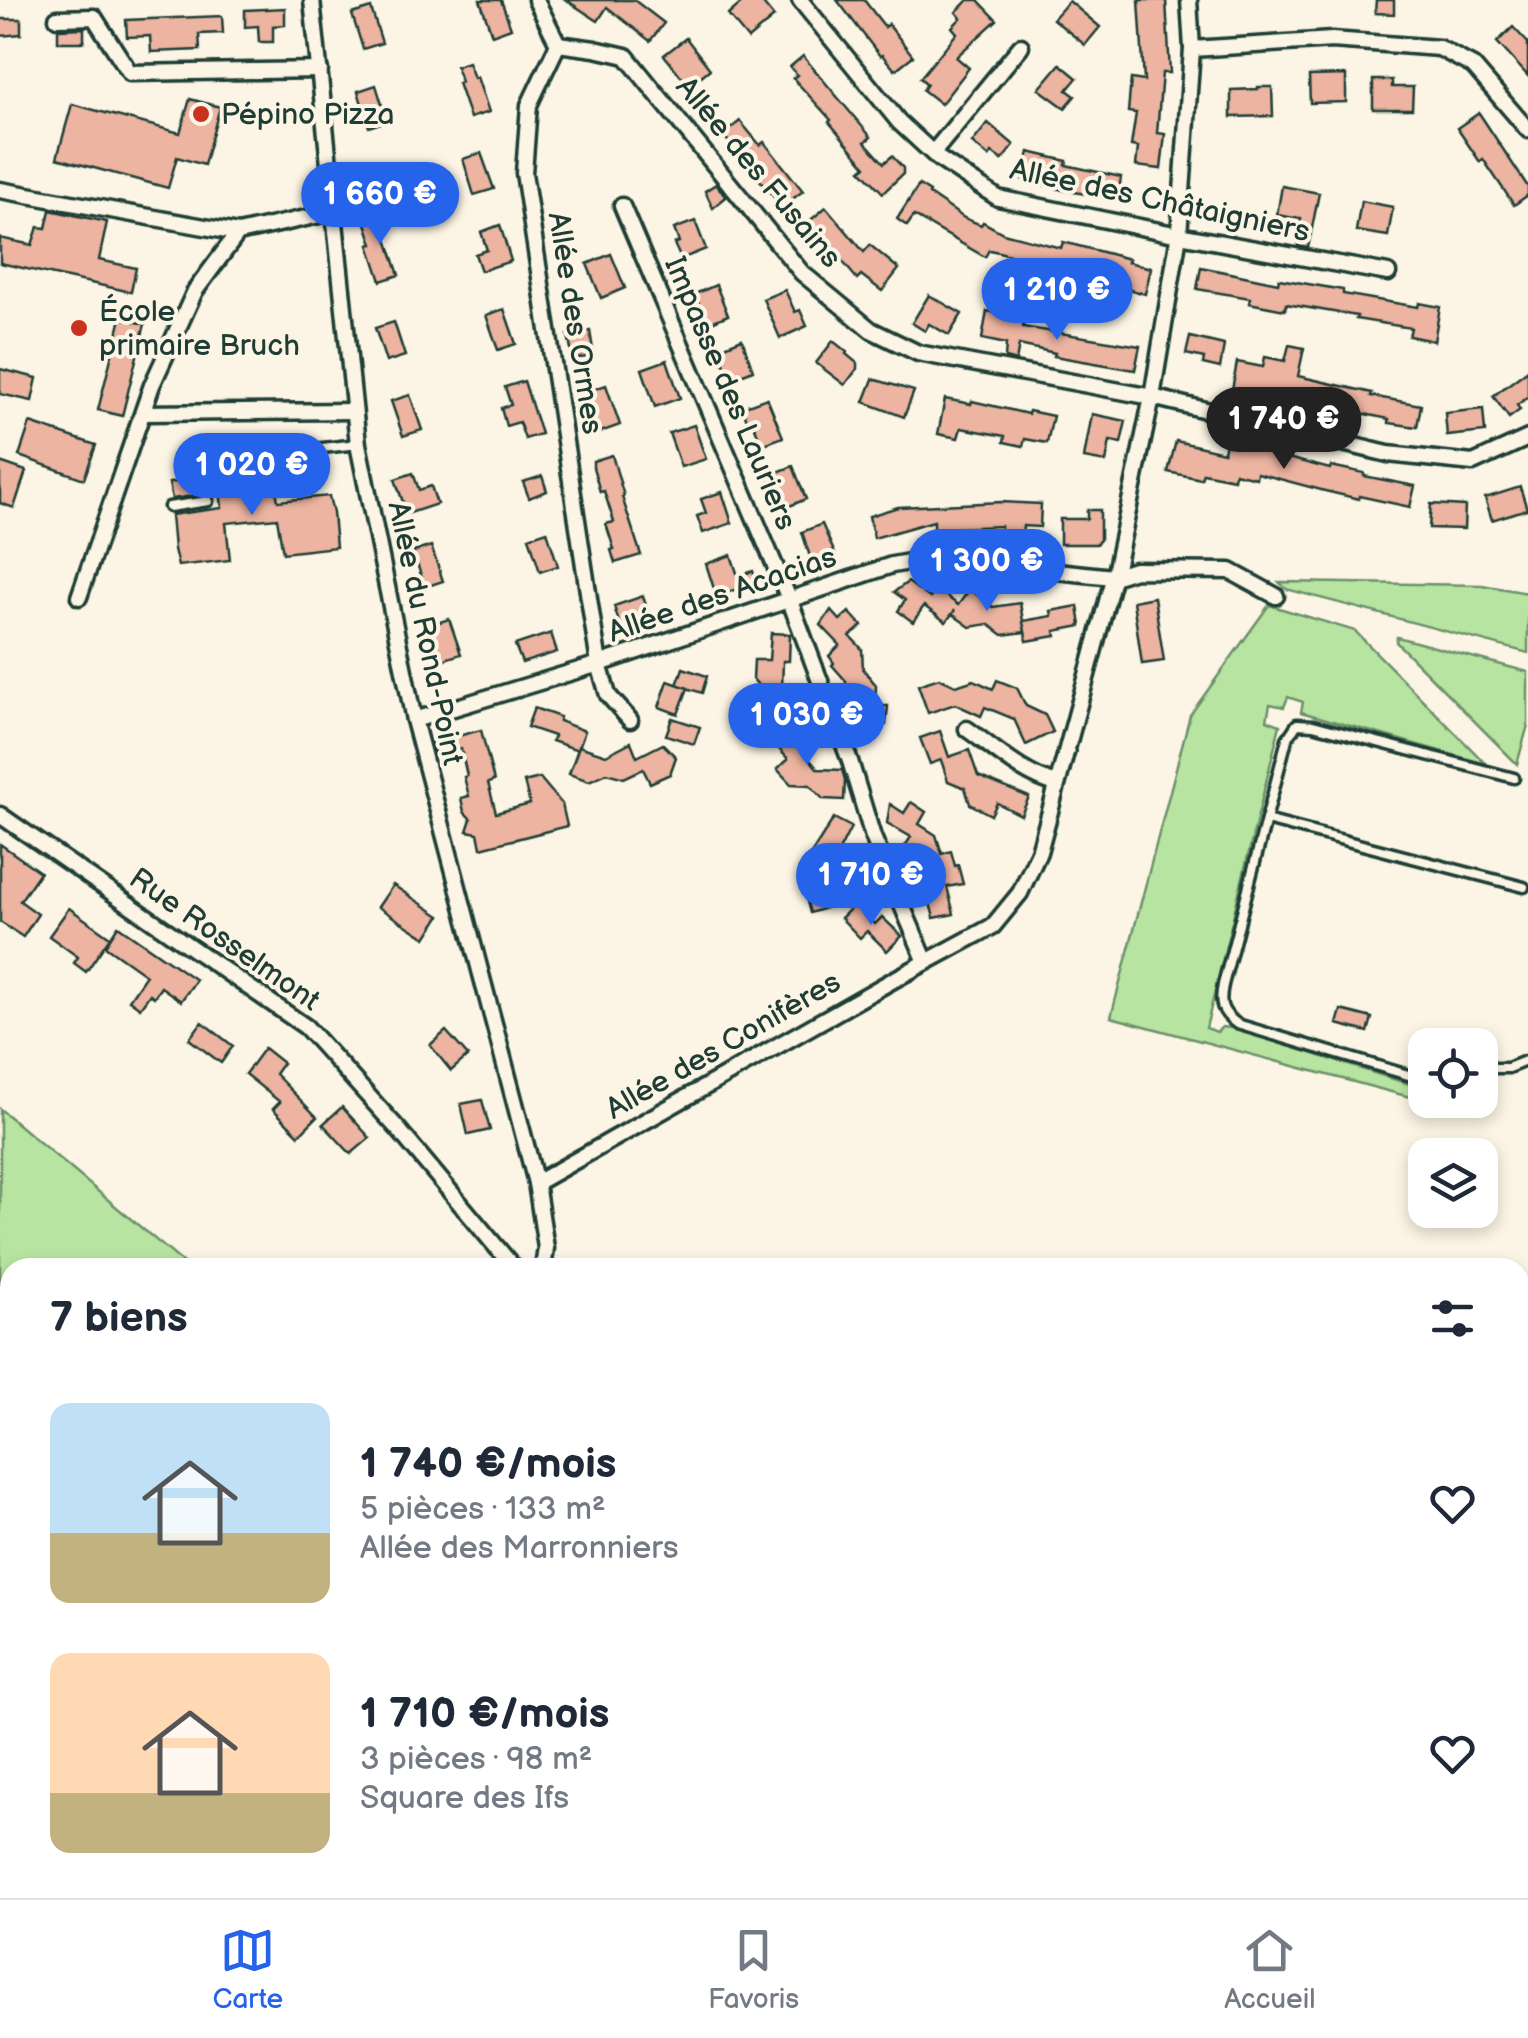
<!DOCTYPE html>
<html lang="fr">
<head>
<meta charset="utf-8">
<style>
  body { margin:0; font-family:"Balsamiq Sans",sans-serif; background:#f2f2f3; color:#1f2937; height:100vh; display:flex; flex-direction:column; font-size:38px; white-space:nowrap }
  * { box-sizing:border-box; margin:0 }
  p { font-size:32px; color:#747a83 }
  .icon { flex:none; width:55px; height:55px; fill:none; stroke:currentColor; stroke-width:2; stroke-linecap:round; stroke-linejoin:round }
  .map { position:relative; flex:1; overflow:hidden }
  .drawer { position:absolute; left:0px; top:1258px; width:1530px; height:642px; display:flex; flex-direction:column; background:#fff; border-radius:30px 30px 0 0; box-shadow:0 5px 15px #0003 }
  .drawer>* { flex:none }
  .controls { position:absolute; left:1408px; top:1028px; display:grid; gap:20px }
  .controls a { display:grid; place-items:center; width:90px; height:90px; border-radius:20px; background:#fff; box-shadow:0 5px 15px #0003; font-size:50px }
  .price { position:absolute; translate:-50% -85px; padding:0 22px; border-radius:35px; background:#2563eb; color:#fff; font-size:32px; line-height:65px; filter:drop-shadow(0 2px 5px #0008) }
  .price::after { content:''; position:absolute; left:50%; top:60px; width:30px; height:22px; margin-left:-15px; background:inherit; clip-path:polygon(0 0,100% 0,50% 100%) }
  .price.current { background:#222; color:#fff }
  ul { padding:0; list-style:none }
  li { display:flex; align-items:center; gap:30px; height:250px; padding:0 50px }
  li span { display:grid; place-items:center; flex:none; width:280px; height:200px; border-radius:20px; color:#555 }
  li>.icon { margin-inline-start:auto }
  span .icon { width:120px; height:120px; fill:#fffc; stroke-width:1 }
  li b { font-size:42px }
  h2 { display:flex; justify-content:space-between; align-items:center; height:120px; padding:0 50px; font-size:42px }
  .menu { display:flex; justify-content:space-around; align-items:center; height:140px; border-top:2px solid #e0e1e3; background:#fff; font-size:28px; color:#747a83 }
  .menu a { display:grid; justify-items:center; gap:5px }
  .menu .current { color:#2563eb }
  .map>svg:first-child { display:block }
  .green { fill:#b8e4a1; stroke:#6c906a; stroke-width:2.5 }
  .building { fill:#ecb4a1; stroke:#1f3d34; stroke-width:2.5 }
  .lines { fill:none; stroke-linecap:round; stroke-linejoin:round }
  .service-casing { stroke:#1f3d34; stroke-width:15 }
  .minor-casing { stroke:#1f3d34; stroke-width:21 }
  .secondary-casing { stroke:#1f3d34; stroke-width:28 }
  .service { stroke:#fcf5e5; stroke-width:8 }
  .minor { stroke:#fcf5e5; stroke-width:14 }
  .secondary { stroke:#fcf5e5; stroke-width:20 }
  .poi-dot { fill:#c8321e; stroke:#fcf5e5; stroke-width:4 }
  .labels { text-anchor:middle; stroke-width:8; stroke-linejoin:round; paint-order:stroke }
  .poi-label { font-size:30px; fill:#1f3d34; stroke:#fcf5e5; text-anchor:start }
  .street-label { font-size:30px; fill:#1f3d34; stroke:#fcf5e5 }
</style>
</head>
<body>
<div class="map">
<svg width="1528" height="1898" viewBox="0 0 1528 1898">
  <rect width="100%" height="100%" fill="#fcf5e5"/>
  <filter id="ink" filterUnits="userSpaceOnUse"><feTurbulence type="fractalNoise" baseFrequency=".01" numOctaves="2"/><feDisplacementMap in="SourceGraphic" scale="20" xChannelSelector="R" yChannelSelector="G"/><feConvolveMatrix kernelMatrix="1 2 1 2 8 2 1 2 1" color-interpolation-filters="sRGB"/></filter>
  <g filter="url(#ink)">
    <!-- green -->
    <g class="green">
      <polygon points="1279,582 1482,585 1528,593 1528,653 1286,589"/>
      <polygon points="1269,605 1355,631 1486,764 1301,712 1303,702 1288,697 1284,707 1270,704 1267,720 1280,725 1206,1028 1217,1032 1222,1027 1231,1028 1425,1089 1421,1100 1111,1017 1190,715"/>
      <polygon points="1397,637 1528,672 1528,725 1517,764 1396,642"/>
      <polygon points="0,1109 188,1267 10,1268 10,1890 130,1890 128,1898 0,1898"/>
    </g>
    <!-- building -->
    <g class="building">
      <polygon points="480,0 501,0 511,28 492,35"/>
      <polygon points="566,0 634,0 664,23 650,41 607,7 598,21"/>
      <polygon points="745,0 760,0 774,17 748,39 728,15"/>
      <polygon points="837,0 864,0 885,27 888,24 913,56 895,70 882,55 880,56"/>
      <polygon points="968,0 978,0 997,20 956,57 969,68 941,104 923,90 927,84 920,78 957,33 952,27 961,18 956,12"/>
      <polygon points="1139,0 1166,0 1170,73 1162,73 1157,133 1165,134 1161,169 1136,166 1138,147 1131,146 1136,113 1128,112 1131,79 1144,81"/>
      <polygon points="1376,0 1394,0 1394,14 1375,13"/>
      <polygon points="1069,1 1100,27 1085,45 1053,19"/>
      <polygon points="285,8 285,25 273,26 273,42 259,42 258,26 245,27 245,10"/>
      <polygon points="371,8 382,43 363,49 352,14"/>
      <polygon points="222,16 223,33 199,34 200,50 151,52 150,36 127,37 126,20"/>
      <polygon points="0,19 21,19 21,34 0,36"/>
      <polygon points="1513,27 1528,43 1528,76 1497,42"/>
      <polygon points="84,28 84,42 58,42 58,29"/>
      <polygon points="686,38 710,69 689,86 664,55"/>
      <polygon points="803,56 871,137 865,142 884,163 892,156 903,168 903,174 883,193 861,170 866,166 829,122 831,120 793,78 797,75 790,67"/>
      <polygon points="468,62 474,78 477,77 489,112 470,118 458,83 461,82 456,66"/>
      <polygon points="1060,64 1077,78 1067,90 1075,96 1065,108 1039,89"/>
      <polygon points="1346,75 1346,102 1310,103 1309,76"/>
      <polygon points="1373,80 1392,80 1392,87 1413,87 1412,109 1373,109"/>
      <polygon points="376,85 387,121 369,127 358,91"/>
      <polygon points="1258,87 1272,87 1273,116 1231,117 1231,90 1258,89"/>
      <polygon points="190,99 220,107 204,165 177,157 168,188 57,158 72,104 180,133"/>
      <polygon points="1479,113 1528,187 1528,195 1514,205 1483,159 1480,162 1457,128"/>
      <polygon points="740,121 760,145 764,142 803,191 782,207 723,135"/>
      <polygon points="988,123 1014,145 1002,160 992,153 989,157 972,143"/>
      <polygon points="1029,152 1067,161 1066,165 1121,177 1118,199 1067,191 1022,179"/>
      <polygon points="481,153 494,189 474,195 463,159"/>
      <polygon points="382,162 385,173 396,177 428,167 430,181 402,191 403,194 375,203 364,167"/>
      <polygon points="716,184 726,197 713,208 705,191"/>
      <polygon points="919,185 930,192 929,194 964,218 981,225 983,222 1003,233 1061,248 1063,242 1129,259 1128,262 1151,268 1145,294 999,252 989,250 985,257 914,216 907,226 897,219"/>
      <polygon points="1282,186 1319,193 1308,248 1298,246 1301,219 1277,215"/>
      <polygon points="1361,201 1393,207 1388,236 1356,231"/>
      <polygon points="826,207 864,252 870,245 899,269 882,291 861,275 857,279 819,233 816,236 806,224"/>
      <polygon points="377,209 399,275 381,281 369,245 373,244 363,214"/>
      <polygon points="50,210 107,222 99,260 136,268 131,292 0,263 0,238 32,245 38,227 46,228"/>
      <polygon points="695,221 706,249 681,259 674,244 679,242 674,229"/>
      <polygon points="500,225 511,261 481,271 475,254 487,250 481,232"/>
      <polygon points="611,254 625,288 601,298 587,264"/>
      <polygon points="1201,267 1278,283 1279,279 1343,290 1343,294 1418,307 1419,303 1440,307 1434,341 1409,336 1411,328 1356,319 1357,316 1286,304 1285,310 1249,303 1250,298 1197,289"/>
      <polygon points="716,285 728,315 707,324 695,294"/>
      <polygon points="785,290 795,312 800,310 807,326 780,338 763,299"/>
      <polygon points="929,295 962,314 949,335 929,324 925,331 912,323"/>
      <polygon points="504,309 516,344 498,350 486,315"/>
      <polygon points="987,311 1024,319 1023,327 1140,346 1135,370 1054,356 1055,353 1019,345 1016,361 1005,358 1006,344 982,339"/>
      <polygon points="121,318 145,324 122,416 98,410"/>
      <polygon points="394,322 405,356 386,362 375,328"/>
      <polygon points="590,331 594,356 573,359 568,335"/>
      <polygon points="1190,337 1224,345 1220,368 1203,364 1204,358 1186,354"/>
      <polygon points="742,339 753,370 729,380 724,362 721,363 715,350"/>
      <polygon points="833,341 847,352 846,354 857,363 857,369 845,385 816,363"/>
      <polygon points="1289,345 1304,348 1298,376 1372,393 1371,396 1421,405 1417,427 1389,423 1389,419 1268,394 1268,397 1232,390 1237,362 1263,367 1265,357 1285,361"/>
      <polygon points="667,360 680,398 655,407 642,369"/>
      <polygon points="0,369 37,378 32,401 0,394"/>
      <polygon points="1528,370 1528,397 1517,405 1520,410 1509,418 1493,396"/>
      <polygon points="873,379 914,391 904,417 864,402"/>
      <polygon points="524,381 541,434 525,439 519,422 506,426 501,408 511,405 505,387"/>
      <polygon points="606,385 620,425 598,433 583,393"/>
      <polygon points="410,395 422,430 403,436 391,401"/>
      <polygon points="767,398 783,437 762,445 753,423 749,425 742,407"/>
      <polygon points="945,399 971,404 972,401 1028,414 1029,411 1053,416 1047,443 1025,439 1023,446 1004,442 1005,436 961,428 958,438 938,434"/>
      <polygon points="1483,409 1485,432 1447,436 1445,413"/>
      <polygon points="1092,414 1126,421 1121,443 1110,441 1106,462 1084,458"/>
      <polygon points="30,423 96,445 84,479 19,456"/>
      <polygon points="694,425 706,459 681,467 669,433"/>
      <polygon points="1176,441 1224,452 1226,442 1330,469 1331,466 1364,473 1364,476 1415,486 1410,507 1359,496 1359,499 1325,491 1257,473 1256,478 1235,473 1234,479 1203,473 1201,479 1168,472"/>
      <polygon points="612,455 624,496 622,497 641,555 615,563 611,550 614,549 606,524 614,522 604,491 600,492 593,467 593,461"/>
      <polygon points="0,462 26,471 14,508 0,503"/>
      <polygon points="271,462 278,501 329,496 333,513 336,547 283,553 277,518 226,523 230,560 178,566 174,549 171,515 222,508 218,470"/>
      <polygon points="793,466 806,499 780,510 767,476"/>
      <polygon points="413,473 419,490 431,486 437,504 407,514 395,479"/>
      <polygon points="542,476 547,491 529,498 523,482"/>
      <polygon points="190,480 193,496 172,499 169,483"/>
      <polygon points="1520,487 1527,509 1492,520 1485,498"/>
      <polygon points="722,492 732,523 703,533 697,516 706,513 701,499"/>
      <polygon points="1002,502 1041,504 1040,527 1023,526 1022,536 1001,535 1001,526 956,528 956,531 934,532 934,521 874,538 869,516 898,507"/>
      <polygon points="1431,504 1465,506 1464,529 1429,528"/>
      <polygon points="1087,510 1100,510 1100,540 1096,544 1060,544 1060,519 1087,519"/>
      <polygon points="822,524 836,556 813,566 802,532"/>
      <polygon points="547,531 558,566 540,572 529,537"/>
      <polygon points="431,546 443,581 425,587 413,552"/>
      <polygon points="731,555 738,576 753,571 757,584 716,595 706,564"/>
      <polygon points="908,582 930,598 937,589 958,605 970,589 993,607 1020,603 1023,621 1052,616 1051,611 1078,606 1081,626 1055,631 1056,636 1027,641 1023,622 1025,632 1003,635 988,624 970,627 952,614 955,610 946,622 924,606 913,622 898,611 905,600 894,592"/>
      <polygon points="643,596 650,616 620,626 614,606"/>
      <polygon points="1154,597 1164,661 1142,664 1133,601"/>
      <polygon points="831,610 840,620 849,612 862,626 850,636 862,649 863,669 876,685 875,706 888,706 886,725 874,724 873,741 857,732 858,705 846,705 846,681 832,665 834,663 829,656 840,645 821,625"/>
      <polygon points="449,619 461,654 442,660 430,625"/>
      <polygon points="551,633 557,652 522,663 515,645"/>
      <polygon points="771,633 790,634 789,661 783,661 782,689 800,711 779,730 764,715 766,695 753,679 754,660 769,660"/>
      <polygon points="683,668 707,676 702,693 677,685"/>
      <polygon points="939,678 956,686 974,680 993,689 997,680 1017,688 1026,706 1045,715 1053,732 1026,745 1014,719 985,707 981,716 955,704 928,713 918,685"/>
      <polygon points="668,681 688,688 678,714 659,707"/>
      <polygon points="534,708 560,717 559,721 585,731 578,750 552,741 554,736 527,727"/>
      <polygon points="672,718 700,727 694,744 666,735"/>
      <polygon points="785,725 803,745 800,748 818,769 842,770 845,780 844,800 823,799 810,785 791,784 777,769 788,759 770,739"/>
      <polygon points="481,730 494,781 488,783 496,813 530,804 524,782 540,778 562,804 567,826 481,848 478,833 467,831 471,819 464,812 461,798 469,796 464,777 467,776 461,749 433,752 431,743"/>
      <polygon points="940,731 949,757 969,750 978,776 1029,797 1021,815 997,803 991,815 970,804 965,788 948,781 941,760 930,764 920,738"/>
      <polygon points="631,742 637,757 663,744 676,757 670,774 650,783 643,769 624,778 607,773 589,781 569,774 579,746 606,755"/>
      <polygon points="911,802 926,812 919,824 936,835 942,854 951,851 955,866 958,865 963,884 947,887 954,914 934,918 927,892 934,891 928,864 903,849 911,837 887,823 890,804 904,813"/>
      <polygon points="834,818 851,827 839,851 845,854 831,878 839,904 810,913 805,894 813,876 808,859"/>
      <polygon points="0,844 40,872 20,901 38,914 23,937 0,922"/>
      <polygon points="393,885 440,916 426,938 378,907"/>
      <polygon points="855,904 875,924 882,917 902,936 887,951 867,931 860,938 841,918"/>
      <polygon points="69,908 110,937 86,972 74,963 78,957 49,936"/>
      <polygon points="118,926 196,980 181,1001 161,987 154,997 150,994 140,1008 129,1000 146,975 105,946"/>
      <polygon points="1341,1010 1372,1018 1368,1032 1337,1024"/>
      <polygon points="202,1022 233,1046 221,1063 189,1039"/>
      <polygon points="446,1031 468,1056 451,1071 430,1045"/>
      <polygon points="264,1048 283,1063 275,1074 317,1117 299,1135 273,1109 280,1102 245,1074"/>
      <polygon points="482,1100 490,1130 468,1135 461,1104"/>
      <polygon points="342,1107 370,1138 351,1154 323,1124"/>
    </g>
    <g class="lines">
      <defs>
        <g id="service">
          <polyline points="169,507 208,501 205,482 210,466 225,459 358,444"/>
          <polyline points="1266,820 1524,887"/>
          <polyline points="1485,1068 1508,1068 1528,1060"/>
          <path d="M 1425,1080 L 1237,1024 C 1221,1012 1219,1004 1223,985 L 1287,739 L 1297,724 L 1313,725 L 1514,778"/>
        </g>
        <g id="minor">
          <polyline points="312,0 358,444 414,720 536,1183 546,1248 543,1268"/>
          <polyline points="536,0 558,44 529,105 524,173 599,664 608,695 630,720"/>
          <polyline points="800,0 899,122 939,159 998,198 1179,235 1388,273"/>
          <polyline points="57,18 94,17 130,73 320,70"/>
          <polyline points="558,44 595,49 626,56 802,273 871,330 918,353 1152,397 1388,454 1473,463 1528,438"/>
          <polyline points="1192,49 1332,40 1439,48 1473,66 1528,130"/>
          <polyline points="933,153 1021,46"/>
          <polyline points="0,190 238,233"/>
          <polyline points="622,206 790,601 850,761 873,837 926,962"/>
          <polyline points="143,413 354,411"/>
          <polyline points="79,597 152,385 195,291 238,233 333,212"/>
          <polyline points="414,720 599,664 892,565 932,558 1113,577 1135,570 1230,571 1276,596"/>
          <path d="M 967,729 C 994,748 1024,776 1057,784"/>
          <polyline points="0,815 306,1027 398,1129 514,1268"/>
          <polyline points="536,1183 895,979 993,926 1020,893 1039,852 1116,568 1152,397 1179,235 1192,49 1189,0"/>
          <polyline points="1520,1365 1528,1362"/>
          <polyline points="1520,1526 1528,1527"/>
          <polyline points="1520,1736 1528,1745"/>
          <polyline points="967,1890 968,1898"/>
          <polyline points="1069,1890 1076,1898"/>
        </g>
        <g id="secondary">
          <polyline points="1520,1885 1528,1883"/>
          <polyline points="1480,1898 1500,1890"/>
        </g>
      </defs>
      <!-- service casing -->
      <use href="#service" class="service-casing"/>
      <!-- minor casing -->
      <use href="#minor" class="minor-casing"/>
      <!-- secondary casing -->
      <use href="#secondary" class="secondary-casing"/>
      <!-- service -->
      <use href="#service" class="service"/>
      <!-- minor -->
      <use href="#minor" class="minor"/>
      <!-- secondary -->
      <use href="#secondary" class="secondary"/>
    </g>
  </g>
  <!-- markers -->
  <g class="poi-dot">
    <circle cx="201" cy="114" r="10"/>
    <circle cx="79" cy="328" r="10"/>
  </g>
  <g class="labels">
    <!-- poi labels -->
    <g class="poi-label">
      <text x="221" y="124">Pépino Pizza</text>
      <text x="99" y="321">École<tspan x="99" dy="34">primaire Bruch</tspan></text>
    </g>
    <!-- street labels -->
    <g class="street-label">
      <text transform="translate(759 172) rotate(50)" y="10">Allée des Fusains</text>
      <text transform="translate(1160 200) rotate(12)" y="10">Allée des Châtaigniers</text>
      <text transform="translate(576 323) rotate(81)" y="10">Allée des Ormes</text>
      <text transform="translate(731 393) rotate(67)" y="10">Impasse des Lauriers</text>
      <text transform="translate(722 594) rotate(-19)" y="10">Allée des Acacias</text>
      <text transform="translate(426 633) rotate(78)" y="10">Allée du Rond-Point</text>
      <text transform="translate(225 939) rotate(35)" y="10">Rue Rosselmont</text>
      <text transform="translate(723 1045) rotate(-30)" y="10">Allée des Conifères</text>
    </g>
  </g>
</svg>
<div class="controls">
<a><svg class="icon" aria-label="locate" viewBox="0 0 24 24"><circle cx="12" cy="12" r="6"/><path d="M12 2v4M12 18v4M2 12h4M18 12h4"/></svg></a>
<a><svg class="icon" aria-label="layers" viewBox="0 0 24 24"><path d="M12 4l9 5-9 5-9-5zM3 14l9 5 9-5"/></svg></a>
</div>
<b class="price" style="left:380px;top:247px">1 660 €</b>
<b class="price" style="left:1057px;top:343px">1 210 €</b>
<b class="price current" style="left:1284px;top:472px">1 740 €</b>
<b class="price" style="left:252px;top:518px">1 020 €</b>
<b class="price" style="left:987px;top:614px">1 300 €</b>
<b class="price" style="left:807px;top:768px">1 030 €</b>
<b class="price" style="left:871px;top:928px">1 710 €</b>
<section class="drawer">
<h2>7 biens<svg class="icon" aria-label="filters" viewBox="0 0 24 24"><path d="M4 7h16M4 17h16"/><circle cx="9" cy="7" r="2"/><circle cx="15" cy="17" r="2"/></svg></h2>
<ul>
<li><span style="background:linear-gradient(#bfe0f5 65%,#c2b280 0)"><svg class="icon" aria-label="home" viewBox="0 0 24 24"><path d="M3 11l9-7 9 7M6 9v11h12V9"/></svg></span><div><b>1 740 €/mois</b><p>5 pièces · 133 m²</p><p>Allée des Marronniers</p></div><svg class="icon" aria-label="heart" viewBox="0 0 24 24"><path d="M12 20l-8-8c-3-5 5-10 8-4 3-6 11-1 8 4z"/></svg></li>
<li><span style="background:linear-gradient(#ffd9b3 70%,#c2b280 0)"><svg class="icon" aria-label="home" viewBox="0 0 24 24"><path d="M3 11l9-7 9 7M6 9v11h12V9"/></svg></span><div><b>1 710 €/mois</b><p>3 pièces · 98 m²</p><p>Square des Ifs</p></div><svg class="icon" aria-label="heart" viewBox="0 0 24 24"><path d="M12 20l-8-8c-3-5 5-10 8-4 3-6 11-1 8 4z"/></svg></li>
</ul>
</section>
</div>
<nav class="menu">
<a class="current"><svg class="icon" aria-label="map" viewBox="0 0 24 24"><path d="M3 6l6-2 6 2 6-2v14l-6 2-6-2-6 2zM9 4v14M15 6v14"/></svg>Carte</a>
<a><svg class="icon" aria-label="saved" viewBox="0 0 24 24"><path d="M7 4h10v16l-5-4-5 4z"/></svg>Favoris</a>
<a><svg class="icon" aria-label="home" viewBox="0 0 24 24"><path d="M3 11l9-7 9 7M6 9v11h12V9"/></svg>Accueil</a>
</nav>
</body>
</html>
